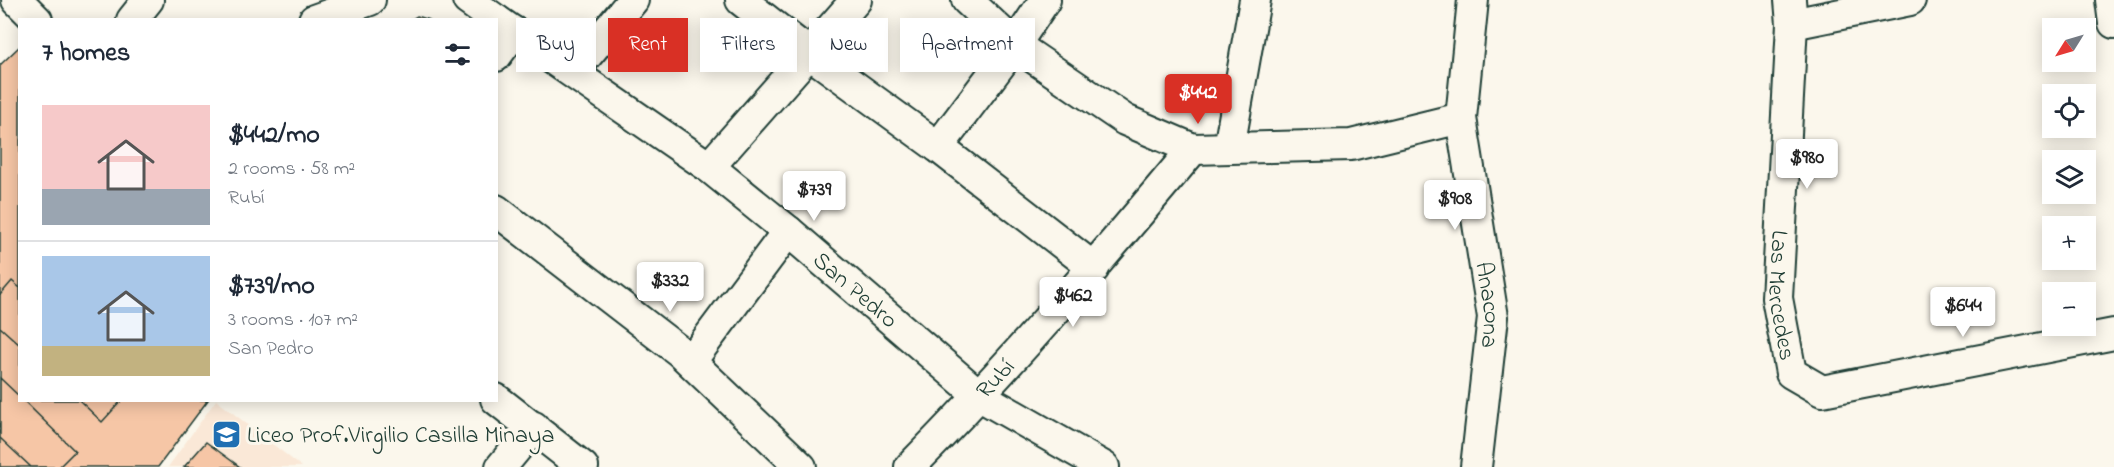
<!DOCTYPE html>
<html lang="en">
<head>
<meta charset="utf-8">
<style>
  body { margin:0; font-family:"Indie Flower",sans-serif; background:#f2f2f3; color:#1f2937; height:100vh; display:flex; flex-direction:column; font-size:22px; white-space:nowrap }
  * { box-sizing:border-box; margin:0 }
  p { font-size:20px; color:#747a83 }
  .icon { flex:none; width:33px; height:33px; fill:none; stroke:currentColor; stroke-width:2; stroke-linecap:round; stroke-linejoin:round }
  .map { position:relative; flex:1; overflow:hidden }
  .side { position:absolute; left:18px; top:18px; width:480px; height:384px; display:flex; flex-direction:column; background:#fff; border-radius:0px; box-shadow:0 3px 15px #0003 }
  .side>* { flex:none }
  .guide { position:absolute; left:516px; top:18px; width:570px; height:54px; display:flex; gap:12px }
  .needle { width:39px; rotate:233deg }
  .tools { position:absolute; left:2042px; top:18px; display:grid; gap:12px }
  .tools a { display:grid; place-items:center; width:54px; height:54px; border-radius:0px; background:#fff; box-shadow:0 3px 15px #0003; font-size:30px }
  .price { position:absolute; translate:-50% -51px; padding:0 14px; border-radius:6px; background:#fff; color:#222; font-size:20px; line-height:39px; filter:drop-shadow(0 2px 3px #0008) }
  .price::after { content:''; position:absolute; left:50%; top:36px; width:18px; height:14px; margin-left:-9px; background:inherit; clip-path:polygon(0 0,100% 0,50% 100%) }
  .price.on { background:#d93025; color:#fff }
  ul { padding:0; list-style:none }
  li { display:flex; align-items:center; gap:18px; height:150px; padding:0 24px }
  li+li { border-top:2px solid #e0e1e3 }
  li span { display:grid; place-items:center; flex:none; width:168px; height:120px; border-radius:0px; color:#555 }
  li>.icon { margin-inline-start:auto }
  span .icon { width:72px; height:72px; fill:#fffc; stroke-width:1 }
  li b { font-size:26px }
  h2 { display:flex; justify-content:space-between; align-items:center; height:72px; padding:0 24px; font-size:26px }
  .chip { padding:0 21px; border-radius:0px; background:#fff; box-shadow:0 3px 15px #0003; font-size:21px; line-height:54px }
  .chip.on { background:#d93025; color:#fff }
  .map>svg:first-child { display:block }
  .built { fill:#fae8d7 }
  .building { fill:#f6c6a6; stroke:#1f3d34; stroke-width:1.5 }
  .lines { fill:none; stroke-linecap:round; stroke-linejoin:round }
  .minor-casing { stroke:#1f3d34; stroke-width:34 }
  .minor { stroke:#fbf7ec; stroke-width:30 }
  .labels { text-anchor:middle; stroke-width:6; stroke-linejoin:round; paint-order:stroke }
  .street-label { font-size:24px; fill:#1f3d34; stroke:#fbf7ec }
  .poi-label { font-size:24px; fill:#1f3d34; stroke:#fbf7ec; text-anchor:start }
</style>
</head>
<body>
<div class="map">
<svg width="2114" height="467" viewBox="0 0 2114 467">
  <rect width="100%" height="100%" fill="#fbf7ec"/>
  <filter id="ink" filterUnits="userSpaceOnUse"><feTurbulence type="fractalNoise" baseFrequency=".0167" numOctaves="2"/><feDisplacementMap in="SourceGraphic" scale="12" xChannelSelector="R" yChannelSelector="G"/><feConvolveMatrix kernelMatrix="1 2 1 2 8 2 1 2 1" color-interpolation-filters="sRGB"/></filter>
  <g filter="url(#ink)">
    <!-- built -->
    <polygon class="built" points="216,400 302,467 168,467"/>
    <!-- building -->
    <g class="building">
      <polygon points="417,16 430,20 410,20"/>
      <polygon points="20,46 20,400 208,400 158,467 0,467 0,65"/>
      <polygon points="12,281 20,288 20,345 0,327 0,295"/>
      <polygon points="0,378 20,397 20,400 23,400 75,451 59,467 31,467 0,438"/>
      <polygon points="79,400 122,400 102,422"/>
      <polygon points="206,442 240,467 184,467"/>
    </g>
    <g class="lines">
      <defs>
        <g id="minor">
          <polyline points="17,0 37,20"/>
          <polyline points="468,0 496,20"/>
          <polyline points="741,0 810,54 938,147 1094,268"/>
          <polyline points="967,0 1015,45 1125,120 1193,149 1351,145 1461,118"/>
          <path id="s1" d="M 1473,0 L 1461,118 L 1493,317 L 1476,467"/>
          <path id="s2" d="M 1790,0 L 1792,24 L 1777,298 L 1791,373 L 1822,391 L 2114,334"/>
          <polyline points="2111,0 2114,23"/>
          <polyline points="132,20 148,0"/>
          <polyline points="314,20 370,0"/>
          <path id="s3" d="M 496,20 L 709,167 L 788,231 L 980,396 L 1104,467"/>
          <polyline points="1792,24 1910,0"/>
          <polyline points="496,56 514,32"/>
          <polyline points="573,72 633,0"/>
          <polyline points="938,147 1015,45 1045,0"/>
          <polyline points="1229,148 1255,0"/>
          <polyline points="709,167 856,0"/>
          <polyline points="496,210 679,351 801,467"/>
          <polyline points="691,361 788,231"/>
          <polyline points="496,399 583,467"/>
          <polyline points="501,467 534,427"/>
          <path id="s4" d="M 910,467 C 1010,366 1102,258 1193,149"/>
        </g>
      </defs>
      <!-- minor casing -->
      <use href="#minor" class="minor-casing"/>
      <!-- minor -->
      <use href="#minor" class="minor"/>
    </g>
  </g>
  <!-- icons -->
  <defs>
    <symbol id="university-square" viewBox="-11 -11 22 22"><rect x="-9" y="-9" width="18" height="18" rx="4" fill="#1f6fb2" stroke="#fbf7ec"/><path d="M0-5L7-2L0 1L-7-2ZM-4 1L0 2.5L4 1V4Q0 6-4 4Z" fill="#fff"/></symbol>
  </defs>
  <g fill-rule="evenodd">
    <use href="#university-square" x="210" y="418" width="33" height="33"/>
  </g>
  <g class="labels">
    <!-- street labels -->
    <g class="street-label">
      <text dy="8" stroke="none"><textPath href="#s3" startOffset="450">San Pedro</textPath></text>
      <text dy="8" stroke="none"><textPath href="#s2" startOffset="296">Las Mercedes</textPath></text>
      <text dy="8" stroke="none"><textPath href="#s1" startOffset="308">Anacona</textPath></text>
      <text dy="8" stroke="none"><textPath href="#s4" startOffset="123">Rubí</textPath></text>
    </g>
    <!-- poi labels -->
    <g class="poi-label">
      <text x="247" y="442">Liceo Prof.Virgilio Casilla Minaya</text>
    </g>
  </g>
</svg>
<div class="tools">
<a><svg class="needle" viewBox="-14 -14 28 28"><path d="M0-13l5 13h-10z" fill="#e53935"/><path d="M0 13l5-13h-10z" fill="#747a83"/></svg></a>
<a><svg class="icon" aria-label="locate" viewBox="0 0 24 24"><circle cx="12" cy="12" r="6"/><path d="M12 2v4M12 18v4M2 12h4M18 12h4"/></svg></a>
<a><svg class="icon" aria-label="layers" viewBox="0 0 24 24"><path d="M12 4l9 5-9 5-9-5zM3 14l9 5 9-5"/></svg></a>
<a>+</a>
<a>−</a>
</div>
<b class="price on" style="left:1198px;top:125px">$442</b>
<b class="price" style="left:1807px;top:190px">$980</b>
<b class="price" style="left:814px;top:222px">$739</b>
<b class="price" style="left:1455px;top:231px">$908</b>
<b class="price" style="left:670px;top:313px">$332</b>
<b class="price" style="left:1073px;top:328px">$462</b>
<b class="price" style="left:1963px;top:338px">$644</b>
<div class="guide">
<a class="chip">Buy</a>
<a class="chip on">Rent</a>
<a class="chip">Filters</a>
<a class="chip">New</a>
<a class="chip">Apartment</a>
</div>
<section class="side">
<h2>7 homes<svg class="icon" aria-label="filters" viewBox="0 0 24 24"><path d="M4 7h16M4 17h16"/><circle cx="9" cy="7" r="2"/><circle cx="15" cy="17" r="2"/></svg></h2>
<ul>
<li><span style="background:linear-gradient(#f6c9c9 70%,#9aa5b1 0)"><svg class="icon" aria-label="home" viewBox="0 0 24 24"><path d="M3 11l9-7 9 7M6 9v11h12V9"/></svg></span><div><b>$442/mo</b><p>2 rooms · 58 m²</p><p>Rubí</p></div></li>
<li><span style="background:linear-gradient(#a9c7e8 75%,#c2b280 0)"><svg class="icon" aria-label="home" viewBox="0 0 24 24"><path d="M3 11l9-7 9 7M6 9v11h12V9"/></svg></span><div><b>$739/mo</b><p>3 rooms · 107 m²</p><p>San Pedro</p></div></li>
</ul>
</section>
</div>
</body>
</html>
